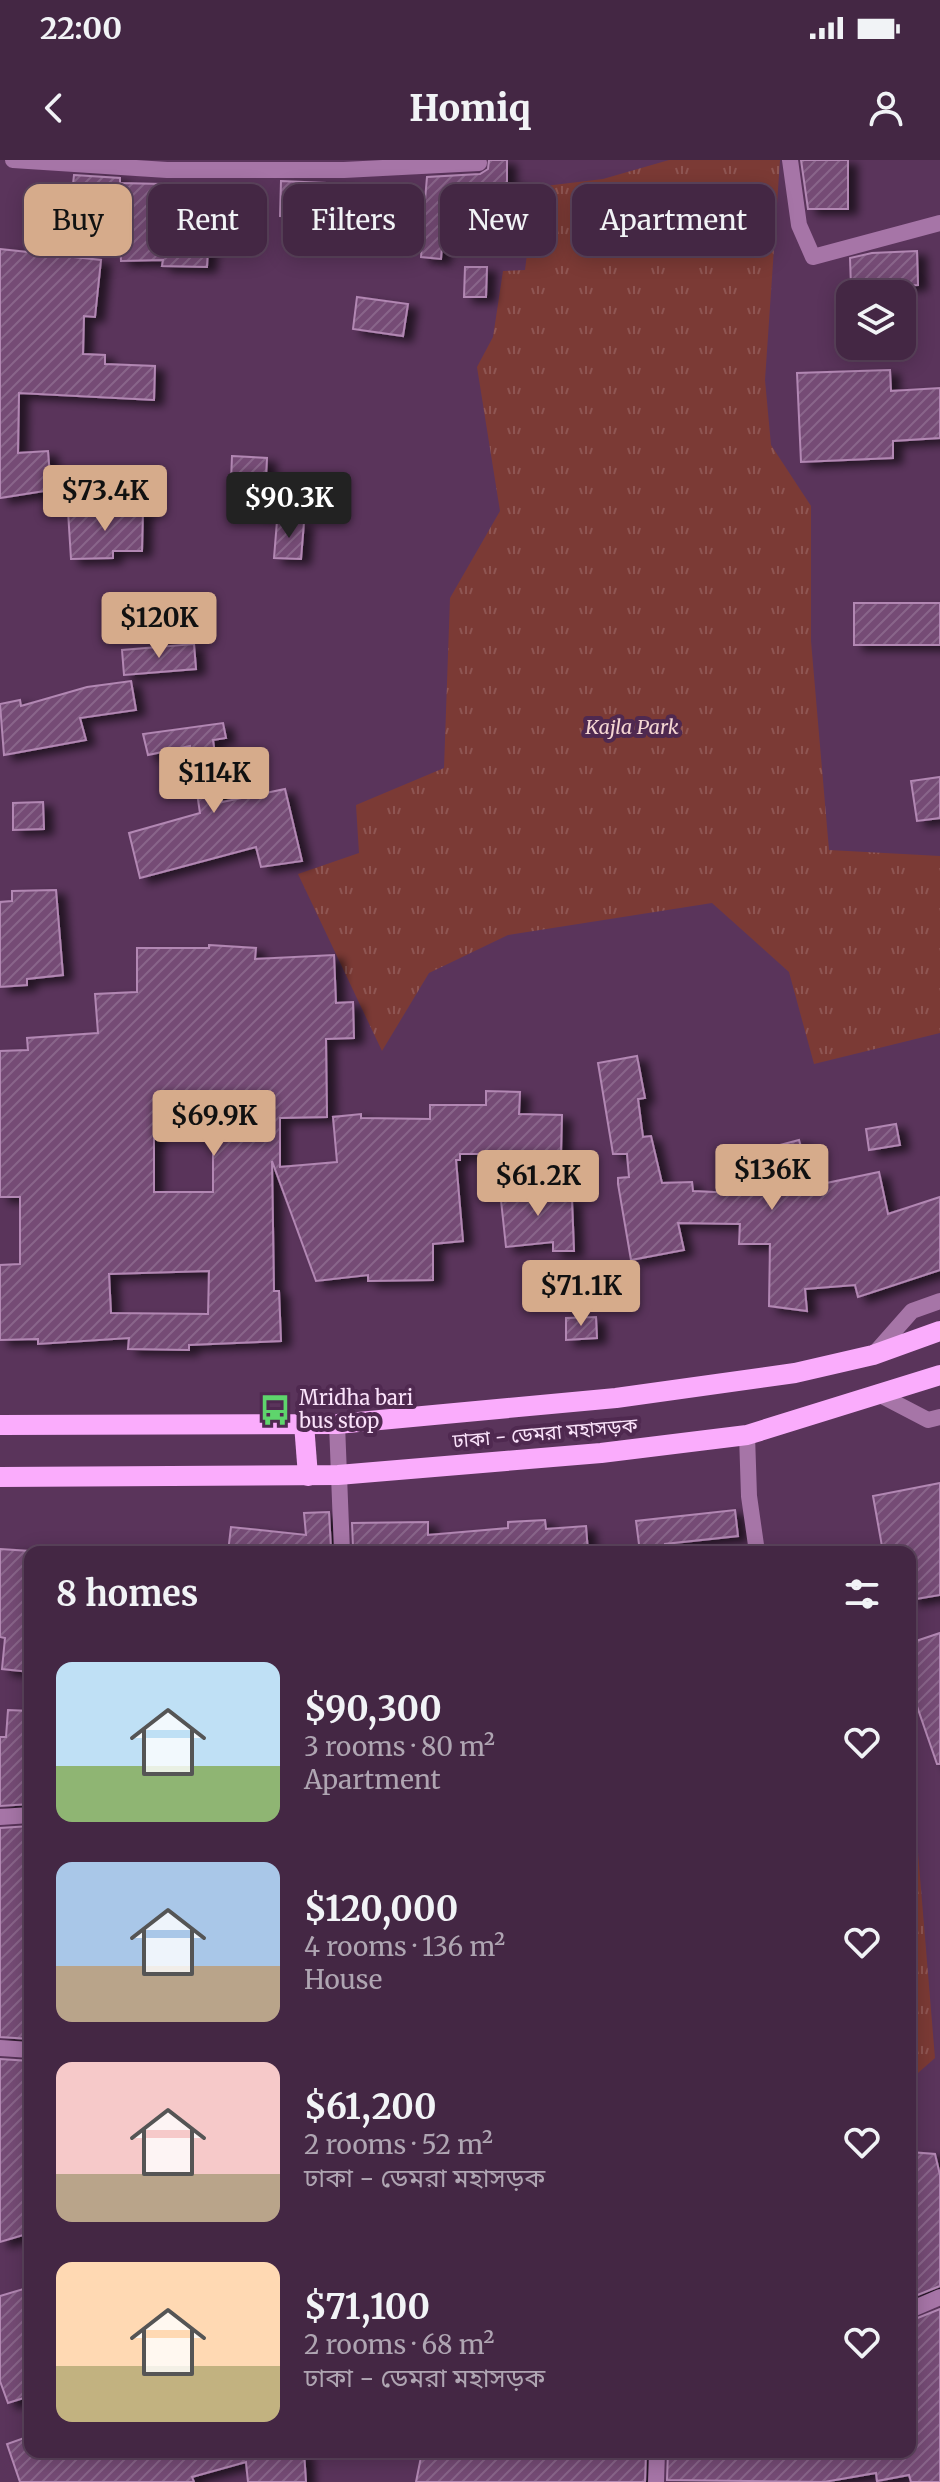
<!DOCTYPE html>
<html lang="en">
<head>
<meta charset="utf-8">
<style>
  body { margin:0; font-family:Merriweather,"Noto Sans Bengali",serif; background:#4b2f4b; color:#f1f3f6; height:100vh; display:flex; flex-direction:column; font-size:30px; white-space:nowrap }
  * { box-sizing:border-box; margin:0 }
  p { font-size:26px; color:#afa5b2 }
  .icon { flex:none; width:44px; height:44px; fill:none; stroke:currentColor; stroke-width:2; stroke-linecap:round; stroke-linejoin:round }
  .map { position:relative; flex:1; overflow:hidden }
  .panel { position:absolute; left:24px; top:1386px; width:892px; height:912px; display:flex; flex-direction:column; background:#442744; border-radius:16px; box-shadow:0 4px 20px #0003,0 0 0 2px #5c445d }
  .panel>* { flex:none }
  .banner { position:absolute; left:24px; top:24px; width:892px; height:72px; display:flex; gap:16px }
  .buttons { position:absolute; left:836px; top:120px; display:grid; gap:16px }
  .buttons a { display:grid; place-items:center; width:80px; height:80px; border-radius:16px; background:#442744; box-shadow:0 4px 20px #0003,0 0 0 2px #5c445d; font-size:40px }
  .price { position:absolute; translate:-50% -68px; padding:0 18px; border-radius:8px; background:#d6ab8b; color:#111; font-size:26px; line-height:52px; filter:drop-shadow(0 2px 4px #0008) }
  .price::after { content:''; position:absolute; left:50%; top:48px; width:24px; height:18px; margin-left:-12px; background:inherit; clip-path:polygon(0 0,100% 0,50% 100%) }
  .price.current { background:#222; color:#fff }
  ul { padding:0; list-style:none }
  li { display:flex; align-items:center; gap:24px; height:200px; padding:0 32px }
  li span { display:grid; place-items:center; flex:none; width:224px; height:160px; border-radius:16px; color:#555 }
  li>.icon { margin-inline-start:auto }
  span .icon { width:96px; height:96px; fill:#fffc; stroke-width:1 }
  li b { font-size:34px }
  h2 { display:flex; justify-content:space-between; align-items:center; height:96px; padding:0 32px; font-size:34px }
  .chip { padding:0 28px; border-radius:16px; background:#442744; box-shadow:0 4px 20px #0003,0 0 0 2px #5c445d; font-size:28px; line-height:72px }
  .chip.current { background:#d6ab8b; color:#111 }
  .status { display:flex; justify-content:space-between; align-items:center; height:56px; padding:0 40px; background:#442744; direction:ltr }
  .status svg { height:22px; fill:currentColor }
  header { display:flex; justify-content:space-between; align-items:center; height:104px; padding:0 32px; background:#442744; font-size:36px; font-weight:800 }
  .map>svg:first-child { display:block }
  .grass { fill:url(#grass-tufts) }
  .building { fill:url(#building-hatch); stroke:#b287b3; stroke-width:2; fill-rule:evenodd; filter:url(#shadow) }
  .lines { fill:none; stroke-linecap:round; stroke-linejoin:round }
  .street { stroke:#a675a7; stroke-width:16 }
  .primary { stroke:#faacfc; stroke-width:20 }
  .labels { text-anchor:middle; stroke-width:8; stroke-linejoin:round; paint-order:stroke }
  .park-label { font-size:20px; font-style:italic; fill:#f4d6d2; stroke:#4f2950 }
  .poi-label { font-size:20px; fill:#fae2fa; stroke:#4f2950; text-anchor:start }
  .street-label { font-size:20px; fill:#fae2fa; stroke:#4f2950 }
</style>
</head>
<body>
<div class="status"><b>22:00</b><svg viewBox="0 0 49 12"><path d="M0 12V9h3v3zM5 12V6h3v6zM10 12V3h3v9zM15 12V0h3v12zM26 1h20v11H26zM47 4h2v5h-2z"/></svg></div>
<header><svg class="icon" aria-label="back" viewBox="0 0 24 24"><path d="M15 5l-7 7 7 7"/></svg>Homiq<svg class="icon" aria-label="person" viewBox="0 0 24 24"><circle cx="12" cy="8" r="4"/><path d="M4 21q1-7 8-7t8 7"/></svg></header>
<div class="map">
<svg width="940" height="2322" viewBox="0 0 940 2322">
  <defs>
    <pattern id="grass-tufts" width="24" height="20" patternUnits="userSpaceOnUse" patternTransform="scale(2)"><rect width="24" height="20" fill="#7b3a35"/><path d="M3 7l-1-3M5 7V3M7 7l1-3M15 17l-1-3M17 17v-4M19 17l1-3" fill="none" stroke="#8f5653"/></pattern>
    <pattern id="building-hatch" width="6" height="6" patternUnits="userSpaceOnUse" patternTransform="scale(2)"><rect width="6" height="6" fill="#744b75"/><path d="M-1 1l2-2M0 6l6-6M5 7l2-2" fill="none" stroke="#89658a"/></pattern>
    <filter id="shadow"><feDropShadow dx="9" dy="5" stdDeviation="4" flood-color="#0009"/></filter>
  </defs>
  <rect width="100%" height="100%" fill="#5a345b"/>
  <!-- grass -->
  <g class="grass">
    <polygon points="669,0 780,0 765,220 771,285 811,346 811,481 829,690 940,696 940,873 814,904 789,812 712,743 508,775 429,813 382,891 298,714 359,693 356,645 444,608 450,438 500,351 477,207 493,177 503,111 525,110 532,54 545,26 603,19"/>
    <polygon points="910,1596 935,1898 910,1920"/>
  </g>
  <!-- building -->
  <g class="building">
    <polygon points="489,0 507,0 507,23 518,23 517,49 445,47 441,99 421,97 422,82 360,77 363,46 424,52 427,17 480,14 488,9"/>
    <polygon points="801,0 848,0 848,49 808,49"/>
    <polygon points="74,15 120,18 120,23 162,24 161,68 209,70 207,107 162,106 163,100 121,101 119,58 70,52"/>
    <polygon points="281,21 348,24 348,58 280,56"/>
    <polygon points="0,89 101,100 95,157 84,156 83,194 105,195 105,204 155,206 154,240 19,233 18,293 48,291 51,330 0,338"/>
    <polygon points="917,91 918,125 851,127 850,98 872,93"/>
    <polygon points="465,107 487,107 486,137 464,137"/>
    <polygon points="357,137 408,144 403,176 353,169"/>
    <polygon points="890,210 891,231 940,228 940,278 893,281 893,298 801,302 797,213"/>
    <polygon points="232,296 267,298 264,355 230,346"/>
    <polygon points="143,350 142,391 113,391 113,398 71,399 68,351"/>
    <polygon points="277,361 304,362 301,399 274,398"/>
    <rect x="854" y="443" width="86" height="42"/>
    <polygon points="194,484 196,509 124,515 122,490"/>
    <polygon points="131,521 136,550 80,558 86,580 4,595 0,544 20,540 21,546 87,527"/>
    <polygon points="223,563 226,578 213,580 222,642 285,629 302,701 261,707 256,687 140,718 129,673 200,653 190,586 148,595 143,574"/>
    <polygon points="940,617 940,658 917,661 911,621"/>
    <polygon points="43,642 44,669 13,670 13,643"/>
    <polygon points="56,730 63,815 27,819 27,825 0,827 0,742 12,741 12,731"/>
    <path d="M 209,785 L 256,788 L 255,799 L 334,795 L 336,843 L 353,842 L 354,878 L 326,879 L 327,957 L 280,958 L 280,1007 L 337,1002 L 333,957 L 361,954 L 361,958 L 430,959 L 430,945 L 486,945 L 486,931 L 520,932 L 519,954 L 562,955 L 561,994 L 460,994 L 460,1000 L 456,1000 L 463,1081 L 433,1084 L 433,1120 L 368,1121 L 368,1115 L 316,1121 L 272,1001 L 274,1131 L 279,1131 L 281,1181 L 189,1185 L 189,1190 L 128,1189 L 129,1178 L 38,1184 L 38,1179 L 0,1180 L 0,1105 L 20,1104 L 20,1037 L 0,1037 L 0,891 L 28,890 L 27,878 L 98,873 L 95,834 L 137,832 L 137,788 L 209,788 ZM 213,962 L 213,1032 L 154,1032 L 154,963 ZM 209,1111 L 208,1154 L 111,1153 L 109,1114 Z"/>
    <polygon points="637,896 645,938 638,939 643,977 651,976 662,1023 692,1022 693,1031 735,1033 735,1022 769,1020 761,990 799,980 812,1026 879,1012 888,1054 940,1037 940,1110 858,1137 855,1125 805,1129 807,1151 769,1146 770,1084 739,1084 740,1064 678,1063 684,1090 631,1100 618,1024 618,1018 629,1017 627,994 613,994 598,903"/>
    <polygon points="896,964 900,985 869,990 866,969"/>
    <polygon points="562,1024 561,1040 572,1040 574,1091 553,1091 553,1082 506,1087 500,1031"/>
    <polygon points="596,1157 597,1178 566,1180 566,1158"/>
    <polygon points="940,1323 940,1435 910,1440 910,1392 883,1392 873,1336"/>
    <polygon points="735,1350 738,1376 665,1384 666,1392 640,1392 636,1361"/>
    <polygon points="329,1352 331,1389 228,1392 231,1367 306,1375 304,1353"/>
    <polygon points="545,1360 546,1369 586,1366 588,1392 522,1392 522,1389 355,1392 353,1387 352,1363 428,1362 428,1375 508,1368 508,1362"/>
    <polygon points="0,1389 30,1391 30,1512 2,1509 5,1478 0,1477"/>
    <polygon points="940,1473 940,1604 937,1604 910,1526 910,1483"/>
    <polygon points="8,1550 30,1551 30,1644 0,1646 0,1577 6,1577"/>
    <polygon points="30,1666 30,1879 0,1877 0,1668"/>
    <polygon points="0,1899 30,1901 30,2073 0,2082"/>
    <polygon points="910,1992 935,1994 940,2015 940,2126 910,2138"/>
    <polygon points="30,2127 30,2236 8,2243 0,2221 0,2136"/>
    <polygon points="940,2149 940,2322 911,2322 909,2315 877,2321 876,2313 824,2322 667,2320 668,2292 910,2292 910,2161"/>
    <polygon points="30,2276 30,2292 304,2292 306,2322 248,2322 246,2302 192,2317 194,2322 20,2322 7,2284"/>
    <polygon points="422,2292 646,2292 645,2322 416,2322"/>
  </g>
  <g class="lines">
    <!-- street -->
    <g class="street">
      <polyline points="13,0 167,10 344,10 479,3"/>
      <polyline points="790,0 799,65 813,97 940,63"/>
      <polyline points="874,1194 912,1151 940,1141"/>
      <polyline points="882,1236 928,1260 940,1257"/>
      <polyline points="337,1264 342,1392"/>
      <polyline points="747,1275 749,1336 757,1392"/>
      <polyline points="0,1657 30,1655"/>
      <polyline points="0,1888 30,1890"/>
      <polyline points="910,2150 940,2137"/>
      <polyline points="656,2322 657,2292"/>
    </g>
    <!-- primary -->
    <g class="primary">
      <polyline points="304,1264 308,1316"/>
      <polyline points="0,1265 337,1264 616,1238 795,1213 873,1195 940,1171"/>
      <polyline points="0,1317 338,1315 601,1293 747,1275 940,1215"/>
    </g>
  </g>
  <!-- icons -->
  <defs>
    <symbol id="bus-bare" viewBox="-9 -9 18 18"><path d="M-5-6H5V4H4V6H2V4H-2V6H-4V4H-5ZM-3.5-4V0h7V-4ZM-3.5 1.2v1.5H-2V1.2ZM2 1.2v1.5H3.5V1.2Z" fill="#5ed56c" stroke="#4f2950" stroke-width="2.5" paint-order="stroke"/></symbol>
  </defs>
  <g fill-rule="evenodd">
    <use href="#bus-bare" x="253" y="1228" width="44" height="44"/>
  </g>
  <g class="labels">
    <!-- park labels -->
    <g class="park-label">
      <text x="632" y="574">Kajla Park</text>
    </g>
    <!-- poi labels -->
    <g class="poi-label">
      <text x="299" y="1245">Mridha bari<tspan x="299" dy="23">bus stop</tspan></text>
    </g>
    <!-- street labels -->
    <g class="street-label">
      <text transform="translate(545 1273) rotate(-5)" y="7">ঢাকা - ডেমরা মহাসড়ক</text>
    </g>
  </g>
</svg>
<div class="buttons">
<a><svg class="icon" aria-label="layers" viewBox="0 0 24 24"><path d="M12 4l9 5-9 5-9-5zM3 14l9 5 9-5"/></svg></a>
</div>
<b class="price" style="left:105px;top:373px">$73.4K</b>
<b class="price current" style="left:289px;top:380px">$90.3K</b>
<b class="price" style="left:159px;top:500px">$120K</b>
<b class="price" style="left:214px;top:655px">$114K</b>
<b class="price" style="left:214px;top:998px">$69.9K</b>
<b class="price" style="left:772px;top:1052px">$136K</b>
<b class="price" style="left:538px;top:1058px">$61.2K</b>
<b class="price" style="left:581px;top:1168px">$71.1K</b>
<div class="banner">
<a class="chip current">Buy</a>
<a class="chip">Rent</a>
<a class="chip">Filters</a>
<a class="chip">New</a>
<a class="chip">Apartment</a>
</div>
<section class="panel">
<h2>8 homes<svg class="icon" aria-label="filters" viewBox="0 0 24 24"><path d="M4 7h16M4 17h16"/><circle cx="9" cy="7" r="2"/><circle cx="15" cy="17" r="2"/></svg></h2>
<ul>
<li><span style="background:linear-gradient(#bfe0f5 65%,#8fb573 0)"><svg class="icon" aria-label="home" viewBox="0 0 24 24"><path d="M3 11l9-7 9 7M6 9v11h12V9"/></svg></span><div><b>$90,300</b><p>3 rooms · 80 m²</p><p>Apartment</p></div><svg class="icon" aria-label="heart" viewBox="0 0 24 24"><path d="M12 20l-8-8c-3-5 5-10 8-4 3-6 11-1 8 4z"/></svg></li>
<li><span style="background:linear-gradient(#a9c7e8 65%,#b9a48a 0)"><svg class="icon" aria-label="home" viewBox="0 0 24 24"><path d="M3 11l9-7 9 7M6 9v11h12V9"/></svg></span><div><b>$120,000</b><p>4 rooms · 136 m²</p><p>House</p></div><svg class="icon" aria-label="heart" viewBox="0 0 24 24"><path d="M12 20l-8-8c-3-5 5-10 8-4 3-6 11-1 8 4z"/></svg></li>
<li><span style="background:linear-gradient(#f6c9c9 70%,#b9a48a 0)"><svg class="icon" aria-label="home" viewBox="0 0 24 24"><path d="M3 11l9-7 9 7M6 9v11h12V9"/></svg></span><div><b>$61,200</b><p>2 rooms · 52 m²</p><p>ঢাকা - ডেমরা মহাসড়ক</p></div><svg class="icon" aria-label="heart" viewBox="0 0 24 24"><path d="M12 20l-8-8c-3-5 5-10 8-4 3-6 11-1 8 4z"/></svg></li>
<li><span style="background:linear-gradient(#ffd9b3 65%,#c2b280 0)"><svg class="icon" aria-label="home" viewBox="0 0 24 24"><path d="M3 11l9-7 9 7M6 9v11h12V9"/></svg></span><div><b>$71,100</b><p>2 rooms · 68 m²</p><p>ঢাকা - ডেমরা মহাসড়ক</p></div><svg class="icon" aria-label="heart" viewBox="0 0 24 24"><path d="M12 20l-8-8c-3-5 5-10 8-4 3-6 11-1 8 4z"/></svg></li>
</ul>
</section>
</div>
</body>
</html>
